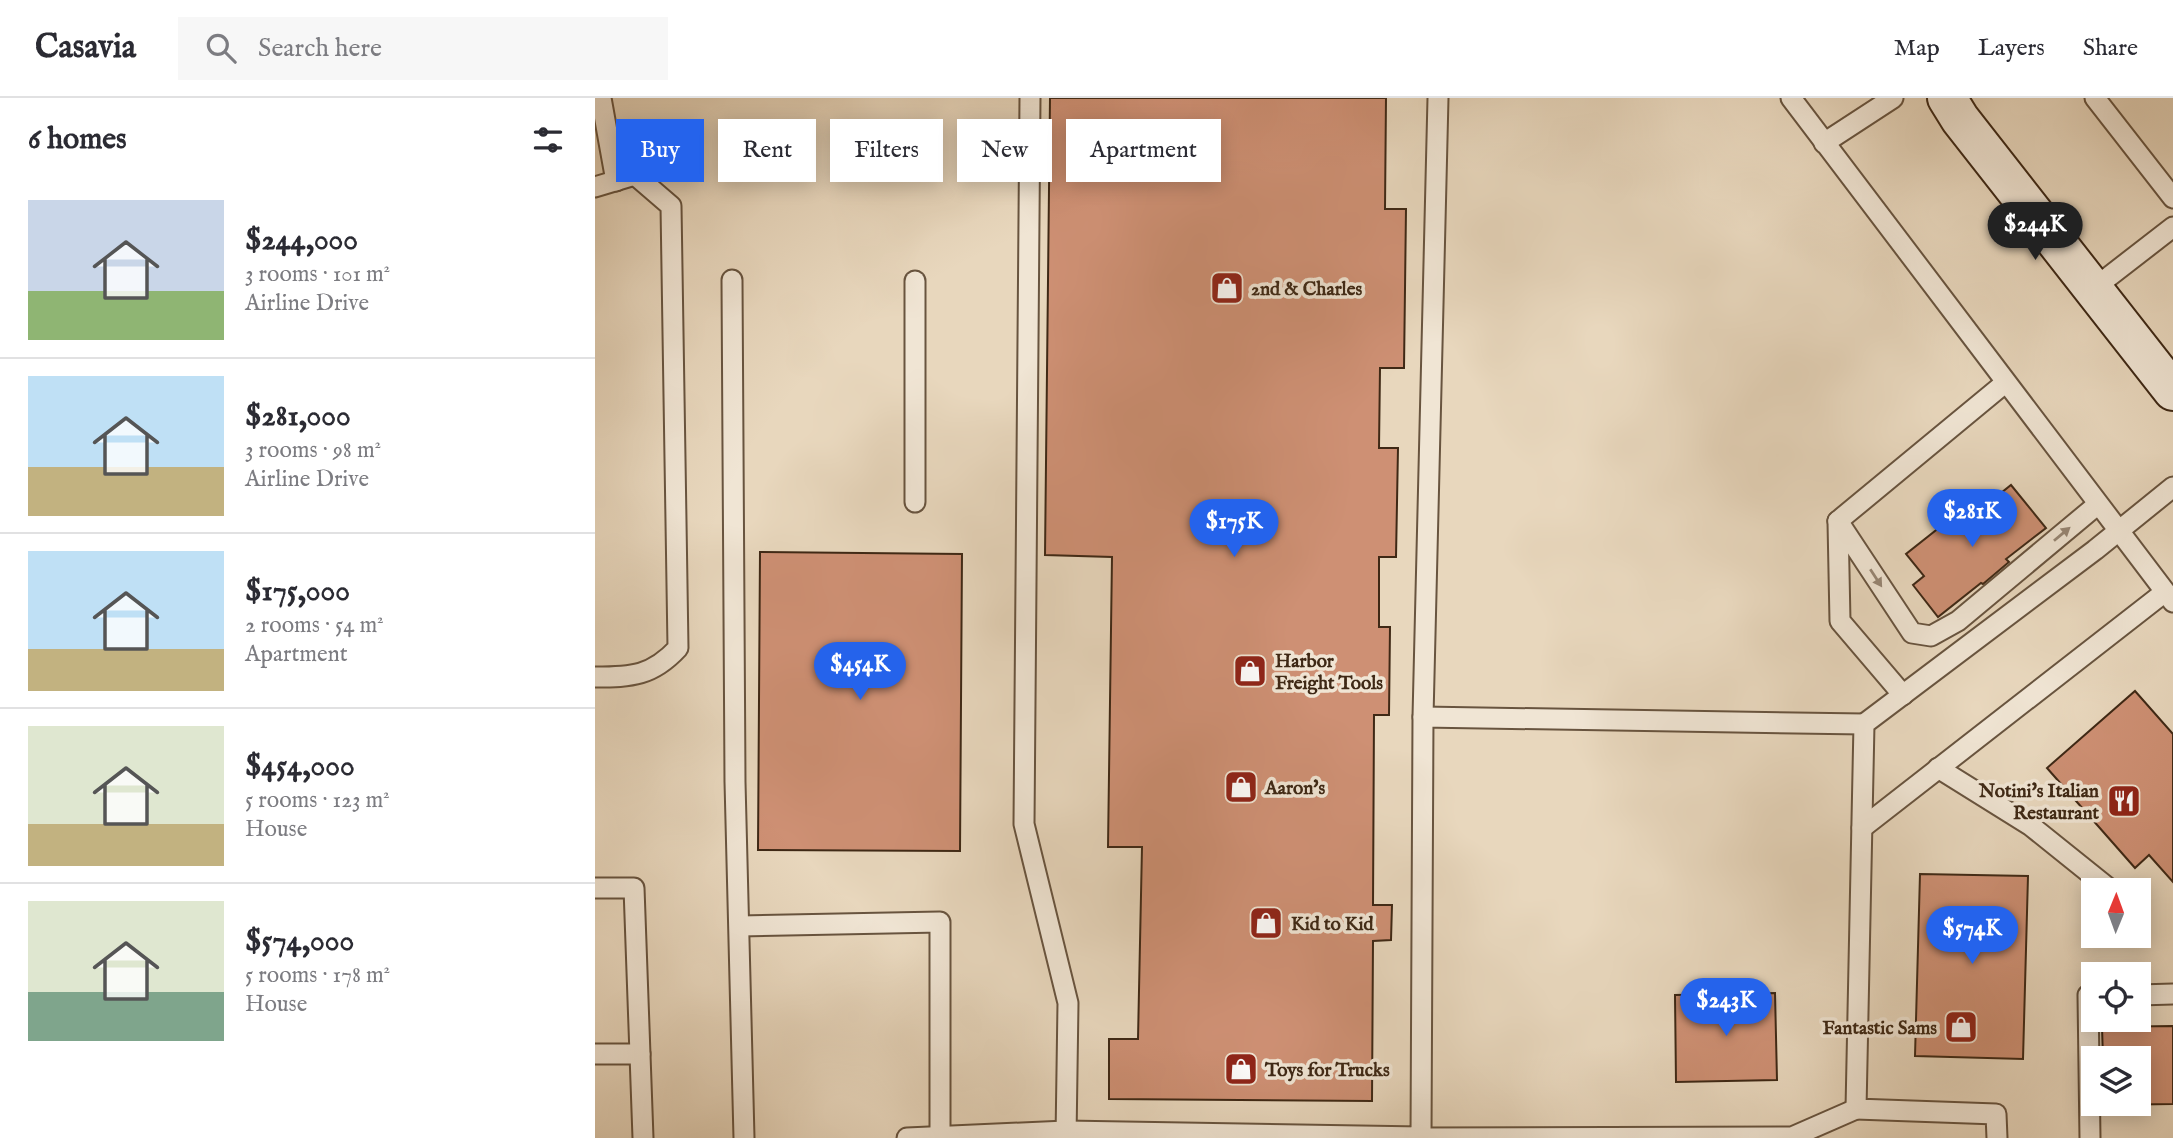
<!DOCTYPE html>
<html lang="en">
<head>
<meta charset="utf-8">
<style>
  body { margin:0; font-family:"IM FELL English",serif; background:#f7f7f7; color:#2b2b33; height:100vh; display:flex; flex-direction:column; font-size:26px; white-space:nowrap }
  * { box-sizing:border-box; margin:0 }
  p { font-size:23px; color:#7c7c81 }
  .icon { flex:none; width:38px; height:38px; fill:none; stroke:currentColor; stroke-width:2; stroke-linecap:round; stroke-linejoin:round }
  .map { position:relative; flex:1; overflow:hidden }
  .sheet { display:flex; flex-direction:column; background:#fff; width:595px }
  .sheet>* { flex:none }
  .hud { position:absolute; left:21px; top:21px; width:665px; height:63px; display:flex; gap:14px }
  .needle { width:46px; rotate:1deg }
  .fabs { position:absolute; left:1486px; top:780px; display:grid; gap:14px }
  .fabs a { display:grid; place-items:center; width:70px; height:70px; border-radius:0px; background:#fff; box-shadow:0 4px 18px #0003; font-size:35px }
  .price { position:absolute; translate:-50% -60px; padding:0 16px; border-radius:24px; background:#2563eb; color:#fff; font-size:23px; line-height:46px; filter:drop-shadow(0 2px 4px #0008) }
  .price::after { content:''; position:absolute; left:50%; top:42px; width:21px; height:16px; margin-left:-10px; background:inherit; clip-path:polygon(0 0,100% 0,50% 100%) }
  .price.active { background:#222; color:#fff }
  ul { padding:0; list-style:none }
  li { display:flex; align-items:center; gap:21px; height:175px; padding:0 28px }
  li+li { border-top:2px solid #e1e1e2 }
  li span { display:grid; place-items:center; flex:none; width:196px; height:140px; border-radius:0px; color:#555 }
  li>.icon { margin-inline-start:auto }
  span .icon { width:84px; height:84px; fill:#fffc; stroke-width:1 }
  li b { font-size:30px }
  h2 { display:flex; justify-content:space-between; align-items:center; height:84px; padding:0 28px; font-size:30px }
  .chip { padding:0 24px; border-radius:0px; background:#fff; box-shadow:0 4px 18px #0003; font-size:24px; line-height:63px }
  .chip.active { background:#2563eb; color:#fff }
  header { display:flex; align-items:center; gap:42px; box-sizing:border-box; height:98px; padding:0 35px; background:#fff; border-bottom:2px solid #e1e1e2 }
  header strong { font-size:33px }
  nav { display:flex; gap:38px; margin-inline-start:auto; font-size:24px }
  .search { width:490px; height:63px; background:#f7f7f7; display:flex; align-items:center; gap:18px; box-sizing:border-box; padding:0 24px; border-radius:0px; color:#7c7c81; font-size:26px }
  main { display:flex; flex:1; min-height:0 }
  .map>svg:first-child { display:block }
  .building { fill:#ce9074; stroke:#3e2815; stroke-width:2 }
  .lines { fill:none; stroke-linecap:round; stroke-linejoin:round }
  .lane-casing { stroke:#68543f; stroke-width:23 }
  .secondary-casing { stroke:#3e2815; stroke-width:42 }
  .lane { stroke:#f0e5d4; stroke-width:19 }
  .secondary { stroke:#f0e5d4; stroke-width:38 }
  .oneway { fill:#978674 }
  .labels { text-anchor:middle; stroke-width:7; stroke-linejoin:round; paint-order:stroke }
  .poi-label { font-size:19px; font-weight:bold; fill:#3e2815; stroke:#f0e5d4; text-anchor:start }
</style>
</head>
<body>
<header>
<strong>Casavia</strong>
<div class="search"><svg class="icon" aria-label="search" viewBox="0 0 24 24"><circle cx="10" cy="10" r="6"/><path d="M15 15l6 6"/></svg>Search here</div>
<nav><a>Map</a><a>Layers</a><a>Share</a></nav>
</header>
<main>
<section class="sheet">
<h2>6 homes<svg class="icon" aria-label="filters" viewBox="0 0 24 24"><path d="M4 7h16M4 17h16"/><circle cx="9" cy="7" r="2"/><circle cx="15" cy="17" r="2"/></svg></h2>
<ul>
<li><span style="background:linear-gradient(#c9d6e8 65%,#8fb573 0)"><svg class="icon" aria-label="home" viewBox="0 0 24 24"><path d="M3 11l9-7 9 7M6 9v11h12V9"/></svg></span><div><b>$244,000</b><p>3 rooms · 101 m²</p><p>Airline Drive</p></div></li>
<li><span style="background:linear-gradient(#bfe0f5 65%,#c2b280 0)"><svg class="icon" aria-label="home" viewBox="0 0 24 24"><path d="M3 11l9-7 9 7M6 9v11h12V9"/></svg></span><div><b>$281,000</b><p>3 rooms · 98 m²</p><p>Airline Drive</p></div></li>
<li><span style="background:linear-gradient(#bfe0f5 70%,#c2b280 0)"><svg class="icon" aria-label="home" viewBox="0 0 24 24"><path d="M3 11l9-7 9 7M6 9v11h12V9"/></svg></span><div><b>$175,000</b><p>2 rooms · 54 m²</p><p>Apartment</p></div></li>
<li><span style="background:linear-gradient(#dfe7d0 70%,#c2b280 0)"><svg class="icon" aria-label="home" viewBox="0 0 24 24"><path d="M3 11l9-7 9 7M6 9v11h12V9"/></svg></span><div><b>$454,000</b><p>5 rooms · 123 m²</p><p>House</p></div></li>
<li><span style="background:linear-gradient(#dfe7d0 65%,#7fa58c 0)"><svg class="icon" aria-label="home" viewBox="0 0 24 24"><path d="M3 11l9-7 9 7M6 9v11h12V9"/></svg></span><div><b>$574,000</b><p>5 rooms · 178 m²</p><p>House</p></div></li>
</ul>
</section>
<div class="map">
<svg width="1578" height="1040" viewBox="0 0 1578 1040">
  <rect width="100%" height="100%" fill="#e8d7bd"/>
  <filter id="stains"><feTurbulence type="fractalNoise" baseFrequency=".00286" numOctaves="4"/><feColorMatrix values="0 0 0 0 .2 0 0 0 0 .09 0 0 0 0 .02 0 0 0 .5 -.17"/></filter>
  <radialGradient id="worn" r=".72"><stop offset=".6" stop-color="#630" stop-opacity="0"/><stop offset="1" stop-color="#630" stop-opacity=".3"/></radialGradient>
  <!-- building -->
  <g class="building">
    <polygon points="455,0 791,0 790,111 811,111 809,270 785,270 784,350 803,350 801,459 784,459 784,529 795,529 794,617 779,617 778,807 797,807 796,842 778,843 777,1003 514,1001 514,941 543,941 547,749 513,749 517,459 450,457"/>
    <polygon points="1416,387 1451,430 1411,461 1414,464 1388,486 1386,485 1343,519 1318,487 1329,478 1311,456 1369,410 1376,419"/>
    <polygon points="165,454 367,456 365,753 163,752"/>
    <polygon points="1540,593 1578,636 1578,784 1554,757 1540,770 1452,670"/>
    <polygon points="1325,776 1433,778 1428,961 1320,958"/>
    <polygon points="1180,895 1182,982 1081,984 1080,897"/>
    <polygon points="1578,928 1578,1006 1508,1007 1544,1006 1544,961 1508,961 1507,929"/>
  </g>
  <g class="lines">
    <defs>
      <g id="lane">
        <polyline points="6,0 21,83"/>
        <polyline points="435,0 429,726 473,905 471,1040"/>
        <polyline points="1196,0 1578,504"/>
        <polyline points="1500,0 1578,100"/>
        <polyline points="1229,45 1298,0"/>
        <path d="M 0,89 L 40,77 L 76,108 L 83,550 C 57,578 37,579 0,579"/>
        <polyline points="137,182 140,684 149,1040"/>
        <polyline points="1498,191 1578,129"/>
        <polyline points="320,404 320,183"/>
        <polyline points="1243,423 1317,535 1336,538 1363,523 1502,407"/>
        <polyline points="1243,423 1410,285"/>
        <polyline points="1243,424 1245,523 1308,597"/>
        <polyline points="828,619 843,0"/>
        <polyline points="1343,670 1436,728 1517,793"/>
        <polyline points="1267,730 1570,494"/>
        <polyline points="0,790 39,790 48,1040"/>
        <polyline points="145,828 345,824 345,1038"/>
        <polyline points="1544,897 1578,896"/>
        <polyline points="0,956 45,956"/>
        <polyline points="312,1040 471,1033 826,1039 828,619 1269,626"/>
        <polyline points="826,1040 1197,1039 1261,1011"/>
        <polyline points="1402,1040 1401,1016 1261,1011 1269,626 1500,452 1578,389"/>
        <polyline points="1495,1040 1493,897 1498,897"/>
      </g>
      <polyline id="secondary" points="1352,0 1365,21 1578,293"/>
    </defs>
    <!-- lane casing -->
    <use href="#lane" class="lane-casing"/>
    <!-- secondary casing -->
    <use href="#secondary" class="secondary-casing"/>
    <!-- lane -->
    <use href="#lane" class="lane"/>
    <!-- secondary -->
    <use href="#secondary" class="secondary"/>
  </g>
  <!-- one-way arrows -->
  <defs><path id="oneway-solid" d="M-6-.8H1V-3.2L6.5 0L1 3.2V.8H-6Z" transform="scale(1.75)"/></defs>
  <g class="oneway">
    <use href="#oneway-solid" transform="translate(1467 436) rotate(-40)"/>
    <use href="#oneway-solid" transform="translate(1281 480) rotate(57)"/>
  </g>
  <!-- icons -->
  <defs>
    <symbol id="shop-square" viewBox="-11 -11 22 22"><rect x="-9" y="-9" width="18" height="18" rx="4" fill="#8f2418" stroke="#f0e5d4"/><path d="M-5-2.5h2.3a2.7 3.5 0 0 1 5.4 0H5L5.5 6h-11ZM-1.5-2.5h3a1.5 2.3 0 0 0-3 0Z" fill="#fff"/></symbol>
    <symbol id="restaurant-square" viewBox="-11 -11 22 22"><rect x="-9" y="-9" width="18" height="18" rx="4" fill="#8f2418" stroke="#f0e5d4"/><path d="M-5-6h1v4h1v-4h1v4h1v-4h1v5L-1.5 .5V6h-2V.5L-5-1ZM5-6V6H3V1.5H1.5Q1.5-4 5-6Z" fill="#fff"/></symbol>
  </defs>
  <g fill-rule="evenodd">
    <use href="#shop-square" x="613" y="171" width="38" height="38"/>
    <use href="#shop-square" x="636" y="554" width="38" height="38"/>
    <use href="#shop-square" x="627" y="670" width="38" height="38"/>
    <use href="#restaurant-square" x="1510" y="684" width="38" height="38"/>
    <use href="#shop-square" x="652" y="806" width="38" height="38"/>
    <use href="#shop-square" x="1347" y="910" width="38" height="38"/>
    <use href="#shop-square" x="627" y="952" width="38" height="38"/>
  </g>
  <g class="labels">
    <!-- poi labels -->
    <g class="poi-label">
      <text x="656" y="197">2nd &amp; Charles</text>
      <text x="680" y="569">Harbor<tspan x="680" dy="22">Freight Tools</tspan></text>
      <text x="670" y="696">Aaron's</text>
      <text x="1504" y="699" text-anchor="end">Notini's Italian<tspan x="1504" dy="22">Restaurant</tspan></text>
      <text x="696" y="832">Kid to Kid</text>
      <text x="1342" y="936" text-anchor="end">Fantastic Sams</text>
      <text x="670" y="978">Toys for Trucks</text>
    </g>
  </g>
  <rect width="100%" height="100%" filter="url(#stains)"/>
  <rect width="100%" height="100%" fill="url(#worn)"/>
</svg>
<div class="fabs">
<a><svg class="needle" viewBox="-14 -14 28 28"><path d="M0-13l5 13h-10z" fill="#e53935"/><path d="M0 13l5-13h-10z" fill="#7c7c81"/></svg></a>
<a><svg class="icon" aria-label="locate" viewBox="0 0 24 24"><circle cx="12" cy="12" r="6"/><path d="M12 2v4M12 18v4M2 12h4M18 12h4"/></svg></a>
<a><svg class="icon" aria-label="layers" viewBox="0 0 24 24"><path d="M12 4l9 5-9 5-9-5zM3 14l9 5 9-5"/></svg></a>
</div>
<b class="price active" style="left:1440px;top:164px">$244K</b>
<b class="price" style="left:1377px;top:451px">$281K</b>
<b class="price" style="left:639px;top:461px">$175K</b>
<b class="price" style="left:265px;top:604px">$454K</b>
<b class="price" style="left:1377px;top:868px">$574K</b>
<b class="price" style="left:1131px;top:940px">$243K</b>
<div class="hud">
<a class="chip active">Buy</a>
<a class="chip">Rent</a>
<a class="chip">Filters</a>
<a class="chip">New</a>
<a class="chip">Apartment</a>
</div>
</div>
</main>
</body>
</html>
